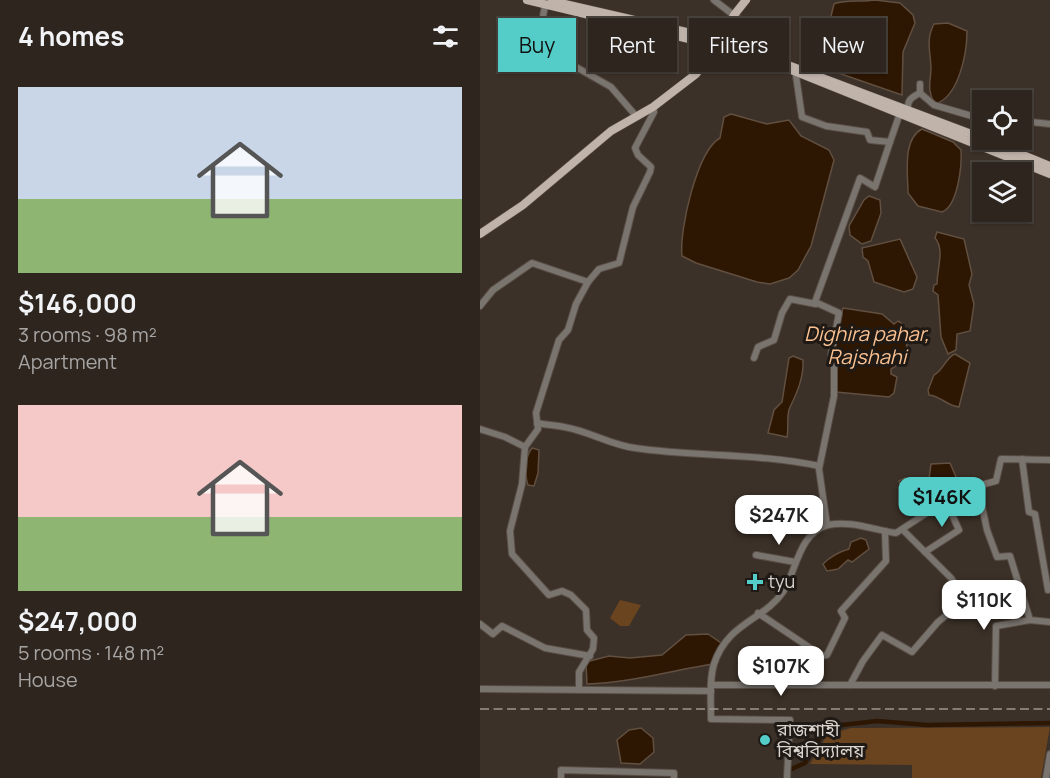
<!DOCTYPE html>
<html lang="en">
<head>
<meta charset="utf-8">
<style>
  body { margin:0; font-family:Manrope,"Noto Sans Bengali",sans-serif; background:#352d27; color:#f1f3f6; height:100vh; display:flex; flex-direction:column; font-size:22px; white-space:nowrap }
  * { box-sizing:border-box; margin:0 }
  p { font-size:20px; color:#a7a5a4 }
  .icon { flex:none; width:33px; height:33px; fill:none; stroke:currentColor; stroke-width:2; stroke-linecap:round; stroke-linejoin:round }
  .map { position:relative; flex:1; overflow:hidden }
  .panel { display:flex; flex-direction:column; background:#2d251e; width:480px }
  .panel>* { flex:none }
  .top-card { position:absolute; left:18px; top:18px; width:462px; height:54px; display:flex; gap:12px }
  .tools { position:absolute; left:492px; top:90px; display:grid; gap:12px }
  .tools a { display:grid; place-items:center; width:60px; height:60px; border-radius:0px; background:#2d251e; box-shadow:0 2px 4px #0004,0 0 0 2px #48423c; font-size:30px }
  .price { position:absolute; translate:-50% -51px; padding:0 14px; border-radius:12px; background:#fff; color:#222; font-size:20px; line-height:39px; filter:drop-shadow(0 2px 3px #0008) }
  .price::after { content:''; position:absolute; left:50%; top:36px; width:18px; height:14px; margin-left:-9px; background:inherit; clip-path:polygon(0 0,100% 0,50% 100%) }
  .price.on { background:#54cdc8; color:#111 }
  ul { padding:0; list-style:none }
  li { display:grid; align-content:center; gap:12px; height:318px; padding:0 18px }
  li span { display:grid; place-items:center; height:186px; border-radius:0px; color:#555 }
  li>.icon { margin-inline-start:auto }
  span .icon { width:108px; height:108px; fill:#fffc; stroke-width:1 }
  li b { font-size:26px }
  h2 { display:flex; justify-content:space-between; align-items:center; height:72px; padding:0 18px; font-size:26px }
  .tag { padding:0 21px; border-radius:0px; background:#2d251e; box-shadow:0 2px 4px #0004,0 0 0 2px #48423c; font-size:21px; line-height:54px }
  .tag.on { background:#54cdc8; color:#111 }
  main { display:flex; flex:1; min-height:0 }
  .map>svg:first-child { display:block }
  .green { fill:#6a431f }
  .water { fill:#2d1602; stroke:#614f40; stroke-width:1.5 }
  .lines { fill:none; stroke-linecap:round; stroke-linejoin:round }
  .canal { stroke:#2d1602; stroke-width:4.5 }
  .minor-casing { stroke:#594e46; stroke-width:8 }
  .major-casing { stroke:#594e46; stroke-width:9 }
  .minor { stroke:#7a746f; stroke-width:6 }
  .major { stroke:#bfb3aa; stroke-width:8 }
  .rail { stroke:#9d958e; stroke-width:1.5; stroke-dasharray:9 4.5; stroke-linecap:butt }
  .poi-dot { fill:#54cdc8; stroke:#1f1a16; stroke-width:2 }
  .labels { text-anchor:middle; stroke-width:6; stroke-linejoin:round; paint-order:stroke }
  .poi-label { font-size:18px; fill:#dbd4cf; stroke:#1f1a16; text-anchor:start }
  .water-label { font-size:20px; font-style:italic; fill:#fbc191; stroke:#1f1a16 }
</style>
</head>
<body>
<main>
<section class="panel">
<h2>4 homes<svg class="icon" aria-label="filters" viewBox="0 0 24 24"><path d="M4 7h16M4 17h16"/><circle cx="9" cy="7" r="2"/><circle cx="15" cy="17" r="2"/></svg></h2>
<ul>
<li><span style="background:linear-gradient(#c9d6e8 60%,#8fb573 0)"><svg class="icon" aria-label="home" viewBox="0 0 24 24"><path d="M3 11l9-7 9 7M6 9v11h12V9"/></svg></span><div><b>$146,000</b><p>3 rooms · 98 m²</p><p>Apartment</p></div></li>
<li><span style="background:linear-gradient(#f6c9c9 60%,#8fb573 0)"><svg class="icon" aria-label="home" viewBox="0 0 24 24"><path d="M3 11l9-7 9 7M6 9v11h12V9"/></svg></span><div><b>$247,000</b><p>5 rooms · 148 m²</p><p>House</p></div></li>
</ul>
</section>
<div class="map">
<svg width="570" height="778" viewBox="0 0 570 778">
  <rect width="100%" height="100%" fill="#3c3128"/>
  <!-- green -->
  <g class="green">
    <polygon points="140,600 161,605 149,626 140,626 130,618"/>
    <polygon points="570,727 561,778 432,778 432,765 330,764 347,735 371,728"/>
  </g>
  <!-- water -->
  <g class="water">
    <path d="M 395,0 L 420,3 L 433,15 L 435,23 L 423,52 L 422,95 L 338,66 L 350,36 L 348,28 L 354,4 C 362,0 383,2 395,0 Z"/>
    <path d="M 468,23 L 487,31 C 487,53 479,97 455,104 C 446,90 451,81 451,67 C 450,50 446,39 454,24 Z"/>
    <path d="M 251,114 L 287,124 L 309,120 L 321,136 L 349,150 L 354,160 L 331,246 L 318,270 L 309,278 L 290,284 L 277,282 L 216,263 L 202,256 C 199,230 217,151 240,138 L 244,117 Z"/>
    <path d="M 442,129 L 473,142 L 481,150 C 482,165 478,206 462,212 L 438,206 L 428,193 C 428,175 422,139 442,129 Z"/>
    <polygon points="389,196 400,200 401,213 391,241 382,244 370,235 369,226 384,200"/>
    <path d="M 457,232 L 484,239 L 492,274 L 489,285 L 494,304 L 490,331 L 477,334 L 476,350 L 468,354 L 461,337 L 458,295 L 453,291 L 454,285 L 457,284 C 457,269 465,249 455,238 Z"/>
    <polygon points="420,239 437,277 433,289 424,292 394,282 388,261 383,257 382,248"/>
    <path d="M 363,308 L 402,314 L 414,324 L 418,321 C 433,328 427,348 422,362 L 411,369 L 411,374 L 417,377 L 414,393 L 409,397 L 356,392 L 353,354 Z"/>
    <path d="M 475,354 L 490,363 L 479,407 C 467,406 461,396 449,395 L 448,390 L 454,375 C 464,370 465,358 475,354 Z"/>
    <path d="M 313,356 L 323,360 C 324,377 317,393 310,407 C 306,415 309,428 307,437 L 288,433 L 294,410 L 302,402 L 309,358 Z"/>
    <path d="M 52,448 L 59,450 L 58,473 L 54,486 L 48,485 C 44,472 44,459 52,448 Z"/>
    <polygon points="470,463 479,484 477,490 458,498 453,493 437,498 432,490 423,494 419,481 425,478 428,481 449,479 451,464"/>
    <polygon points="326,509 337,510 338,514 343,515 330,534 318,528 320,513"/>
    <path d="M 381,538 L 386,540 L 389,549 L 372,562 L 368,560 L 358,569 L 347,571 L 343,564 C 351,556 358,552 369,549 L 371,542 Z"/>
    <path d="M 228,634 L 244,645 L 234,664 C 192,670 150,683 107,684 L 106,662 L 129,656 L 150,658 L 182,655 L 206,635 Z"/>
    <polygon points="161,728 173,738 174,752 160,764 141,763 137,740 149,730"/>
  </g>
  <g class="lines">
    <!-- canal -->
    <polyline class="canal" points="307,771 325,763 344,731 353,726 397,721 447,725 570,723"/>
    <defs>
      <g id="minor">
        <path d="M 67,0 C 61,17 61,35 68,51 L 131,87 L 156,116"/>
        <polyline points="234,0 268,26 300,60"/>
        <polyline points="315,69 322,117 346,126 387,132 390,140 410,142 420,113"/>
        <polyline points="440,84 440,93"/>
        <path d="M 428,109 C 427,100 432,97 440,93 L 454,105 L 502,119"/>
        <polyline points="542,121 570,124"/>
        <polyline points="108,282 119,269 139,263 153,207 170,172 171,167 158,155 155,148 174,112 173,107"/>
        <polyline points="0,306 13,290 52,263 108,282 96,304 88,330 79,340 56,413 58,429 45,447"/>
        <polyline points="274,358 278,347 294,340 302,313 310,299 336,304"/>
        <path d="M 57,423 C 66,425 75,425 84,427 C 109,431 130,445 155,448 C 217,457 277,453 339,466"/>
        <polyline points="0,429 25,437 45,447 42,484 30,531 32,554 69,595 82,591 91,595 106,610 107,630 114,638 113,649 99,672 99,690"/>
        <polyline points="542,459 549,512 555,514 568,590"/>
        <polyline points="498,487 507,530 517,557 530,556 550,620 570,622"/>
        <polyline points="347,525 339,469 354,396 354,364 351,355 359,313 335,302 380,178 395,187 410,142"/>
        <polyline points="445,552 479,530 465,499"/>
        <polyline points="276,555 315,562"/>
        <polyline points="278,613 342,656 347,655 365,618 361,611 406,561 405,531"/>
        <polyline points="0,624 13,634 22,626 65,648 110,656"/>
        <polyline points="232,685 570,685"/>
        <polyline points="370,685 383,661 402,635 432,652 458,622 485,600 471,578 423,530"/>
        <polyline points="515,686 516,626 550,620"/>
        <polyline points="0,689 231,691"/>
        <polyline points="81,778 81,770 194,773 194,778"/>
        <path d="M 307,778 L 310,720 L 231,719 C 231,701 229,680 234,664 C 248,622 284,620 303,592 C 316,572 319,532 348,525 C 371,520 393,530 416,533 L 482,490 L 516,481 L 521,459 L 570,460"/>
        <polyline points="566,778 570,754"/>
      </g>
      <g id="major">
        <polyline points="47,0 238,46 304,67 570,174"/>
        <polyline points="72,1 241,40 502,138"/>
        <polyline points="506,140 570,166"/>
        <polyline points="0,234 43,205 131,131 173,107 216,74 238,46 254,15 266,0"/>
      </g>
    </defs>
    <!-- minor casing -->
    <use href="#minor" class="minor-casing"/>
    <!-- major casing -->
    <use href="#major" class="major-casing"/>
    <!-- minor -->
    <use href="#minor" class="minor"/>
    <!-- major -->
    <use href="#major" class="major"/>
    <!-- rail -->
    <polyline class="rail" points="0,709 570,709"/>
  </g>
  <!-- markers -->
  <g class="poi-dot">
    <path d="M272 573h6v6h6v6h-6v6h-6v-6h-6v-6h6z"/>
    <circle cx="285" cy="740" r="6"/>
  </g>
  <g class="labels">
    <!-- poi labels -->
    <g class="poi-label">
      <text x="288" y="588">tyu</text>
      <text x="297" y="736">রাজশাহী<tspan x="297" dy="21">বিশ্ববিদ্যালয়</tspan></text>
    </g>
    <!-- water labels -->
    <g class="water-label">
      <text x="387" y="341">Dighira pahar,<tspan x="387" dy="23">Rajshahi</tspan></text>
    </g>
  </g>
</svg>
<div class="tools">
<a><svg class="icon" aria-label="locate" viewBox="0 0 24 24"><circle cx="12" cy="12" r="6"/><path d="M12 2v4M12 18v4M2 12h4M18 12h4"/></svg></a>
<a><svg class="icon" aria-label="layers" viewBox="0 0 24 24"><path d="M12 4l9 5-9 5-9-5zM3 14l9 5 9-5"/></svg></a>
</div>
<b class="price on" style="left:462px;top:528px">$146K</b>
<b class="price" style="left:299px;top:546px">$247K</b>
<b class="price" style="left:504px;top:631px">$110K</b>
<b class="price" style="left:301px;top:697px">$107K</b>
<div class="top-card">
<a class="tag on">Buy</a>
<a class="tag">Rent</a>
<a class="tag">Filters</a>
<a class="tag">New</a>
</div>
</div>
</main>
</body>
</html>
